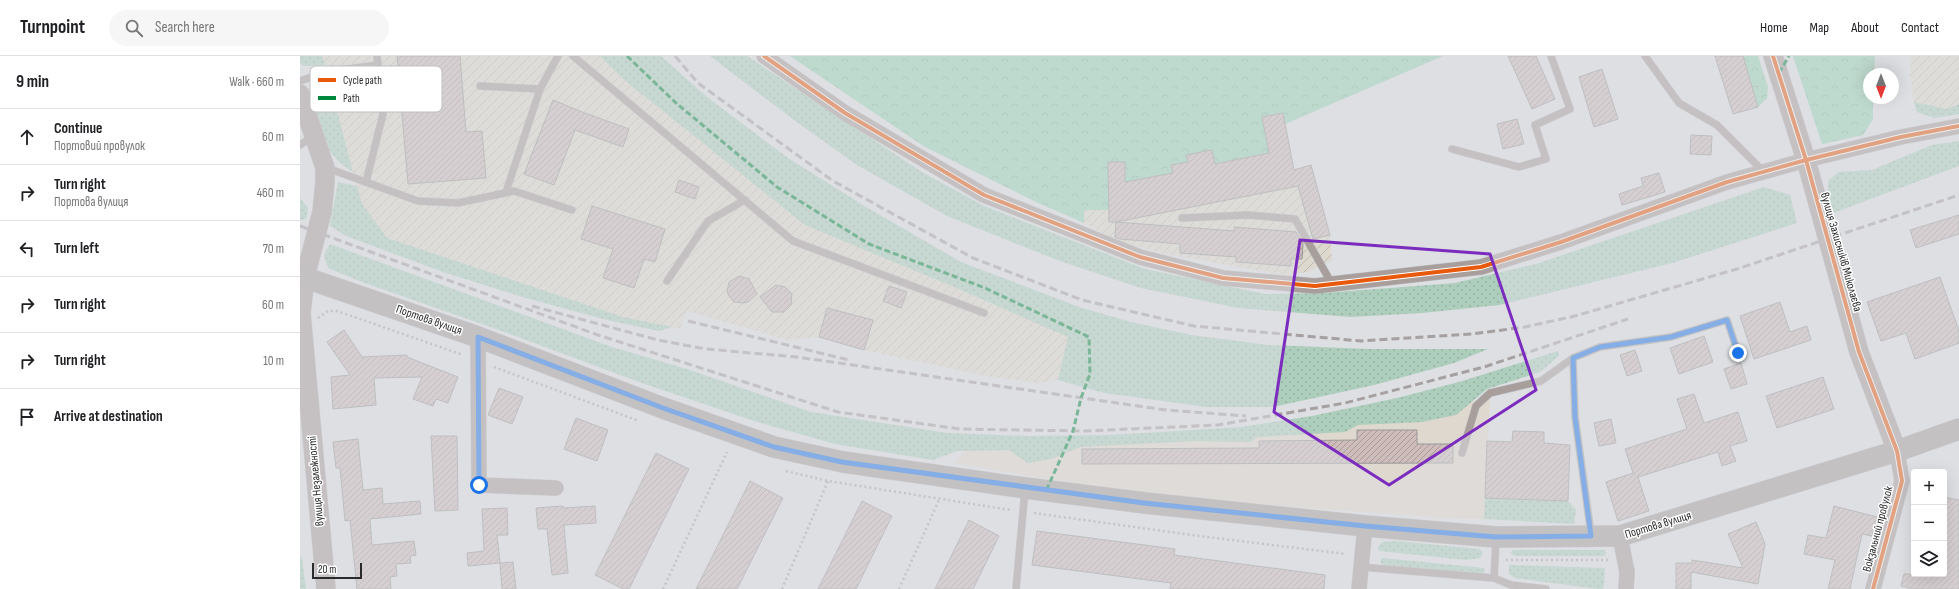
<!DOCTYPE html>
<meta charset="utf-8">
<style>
body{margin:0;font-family:"Sofia Sans Condensed",sans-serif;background:#f6f6f6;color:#202124}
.controls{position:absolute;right:12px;bottom:12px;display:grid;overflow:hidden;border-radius:4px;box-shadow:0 4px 16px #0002}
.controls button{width:36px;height:36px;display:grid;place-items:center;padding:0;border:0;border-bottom:1px solid #e0e0e0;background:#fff;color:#202124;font:20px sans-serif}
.compass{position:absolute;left:1563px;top:12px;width:36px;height:36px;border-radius:50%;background:#fff;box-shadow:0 4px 16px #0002;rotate:180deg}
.scale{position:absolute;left:12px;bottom:10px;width:50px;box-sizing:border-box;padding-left:4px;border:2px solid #292a2c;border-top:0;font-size:11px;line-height:14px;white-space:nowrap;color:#292a2c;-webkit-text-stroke:3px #fff;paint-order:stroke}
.stop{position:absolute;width:12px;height:12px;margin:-9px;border:3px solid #1a73e8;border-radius:50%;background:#fff}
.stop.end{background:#1a73e8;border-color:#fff;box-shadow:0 1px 4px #0008}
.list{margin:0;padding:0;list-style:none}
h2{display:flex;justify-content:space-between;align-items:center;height:52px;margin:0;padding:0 16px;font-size:17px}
h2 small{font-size:13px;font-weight:400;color:#757577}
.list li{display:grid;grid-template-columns:26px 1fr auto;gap:12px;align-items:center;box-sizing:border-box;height:56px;padding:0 16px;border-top:1px solid #e0e0e0}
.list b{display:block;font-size:15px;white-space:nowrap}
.list p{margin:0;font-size:13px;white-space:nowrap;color:#757577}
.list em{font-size:13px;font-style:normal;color:#757577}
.icon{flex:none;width:22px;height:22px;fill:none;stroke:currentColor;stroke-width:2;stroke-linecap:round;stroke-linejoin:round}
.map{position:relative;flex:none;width:1659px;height:533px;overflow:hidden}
header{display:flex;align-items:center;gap:24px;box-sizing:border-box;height:56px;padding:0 20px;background:#fff;border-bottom:1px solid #e0e0e0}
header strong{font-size:19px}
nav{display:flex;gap:22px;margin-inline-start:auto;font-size:14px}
.search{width:280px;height:36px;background:#f6f6f6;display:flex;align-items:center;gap:10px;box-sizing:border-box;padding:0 14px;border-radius:22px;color:#757577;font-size:15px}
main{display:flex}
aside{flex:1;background:#fff}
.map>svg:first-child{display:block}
</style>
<header>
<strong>Turnpoint</strong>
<div class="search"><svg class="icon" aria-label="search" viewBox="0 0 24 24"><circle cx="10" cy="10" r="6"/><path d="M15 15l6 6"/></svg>Search here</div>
<nav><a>Home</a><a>Map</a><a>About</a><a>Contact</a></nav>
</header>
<main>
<aside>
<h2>9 min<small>Walk · 660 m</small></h2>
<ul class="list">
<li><svg class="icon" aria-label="ahead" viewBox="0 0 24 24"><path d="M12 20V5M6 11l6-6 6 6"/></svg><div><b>Continue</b><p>Портовий провулок</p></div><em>60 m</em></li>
<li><svg class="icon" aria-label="right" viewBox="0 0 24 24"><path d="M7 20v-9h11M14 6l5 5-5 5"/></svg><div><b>Turn right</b><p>Портова вулиця</p></div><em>460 m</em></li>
<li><svg class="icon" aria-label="left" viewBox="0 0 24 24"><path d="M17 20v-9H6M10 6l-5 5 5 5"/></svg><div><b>Turn left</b></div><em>70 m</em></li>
<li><svg class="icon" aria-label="right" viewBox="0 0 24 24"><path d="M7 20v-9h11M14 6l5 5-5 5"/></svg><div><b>Turn right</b></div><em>60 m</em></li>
<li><svg class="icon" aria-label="right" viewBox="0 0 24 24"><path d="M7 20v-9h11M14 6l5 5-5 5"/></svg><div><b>Turn right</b></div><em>10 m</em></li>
<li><svg class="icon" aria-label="arrive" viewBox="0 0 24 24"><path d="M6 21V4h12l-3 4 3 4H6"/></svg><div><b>Arrive at destination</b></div></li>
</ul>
</aside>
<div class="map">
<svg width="1659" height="533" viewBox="0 0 1659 533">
<defs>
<pattern id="industrial-furrows" width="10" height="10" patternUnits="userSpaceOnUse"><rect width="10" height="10" fill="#ddd9cf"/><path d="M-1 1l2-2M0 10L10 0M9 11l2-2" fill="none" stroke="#bebab2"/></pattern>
<pattern id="grass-dots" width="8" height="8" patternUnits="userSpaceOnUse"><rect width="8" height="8" fill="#adcebc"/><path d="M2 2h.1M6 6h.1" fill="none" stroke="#95b1a2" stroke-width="1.8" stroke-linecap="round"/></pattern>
<pattern id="forest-crowns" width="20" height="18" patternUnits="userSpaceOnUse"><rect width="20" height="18" fill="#9ad2b4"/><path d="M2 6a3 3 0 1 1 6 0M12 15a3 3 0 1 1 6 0" fill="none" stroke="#85b49b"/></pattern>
<pattern id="building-hatch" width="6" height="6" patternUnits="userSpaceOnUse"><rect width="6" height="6" fill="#cfbdbc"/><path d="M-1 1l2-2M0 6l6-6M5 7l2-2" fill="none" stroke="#a89a99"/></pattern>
</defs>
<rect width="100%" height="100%" fill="#dddfe2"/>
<path fill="#dfd8cf" d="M1190,343L1184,463H1159L849,440L654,407L667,393L939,375Z"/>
<g fill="url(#industrial-furrows)">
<path d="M22,0H300L323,23L505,169L661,234L769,281L758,324L738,327L691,321L564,294L519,281L488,284L387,255L380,273L323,261L87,182L61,148Z"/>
<path d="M1611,0H1659V48L1647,53L1614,46L1610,19Z"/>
<path d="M983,57L994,113L1011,109L1030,179L1032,204L1008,216L986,219L921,208L857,196L814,183L784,167V154H809L808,106H825V126L873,117L871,109L886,99L912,94L915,107L962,61Z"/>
</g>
<g fill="url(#grass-dots)">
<path d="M0,0H22L25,9L4,10L0,7Z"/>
<path d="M300,0H361L407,41L488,102L566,151L661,206L779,251L831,266L891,279L968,289L1069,293H1188L1154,307L1074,329L973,351H907L804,337L758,324L768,281L661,234L505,169L323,23Z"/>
<path d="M410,0H447L622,116L684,150L845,213L965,238L1024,237L1155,227L1236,208L1464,131L1490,139L1497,167L1372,207L1199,249L1122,257L1051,261L939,252L841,232L760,205L647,160L557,109L494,64Z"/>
<path d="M28,21L53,116C46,112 35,103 30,95C24,87 13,40 10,29L13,25Z"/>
<path d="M1614,46L1647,53L1659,48V58L1634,62L1617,56Z"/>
<path d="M1659,85V110L1533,157L1528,147V125L1539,116L1572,114L1632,89Z"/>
<path d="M38,126L57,130L62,148L87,182L323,261L372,271L359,275L307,264L226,242L146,217L46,180L30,170Z"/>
<path d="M0,142L8,152L6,163L0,164Z"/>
<path d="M30,188L312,291L387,313L511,356L647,377L727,380L811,379L942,371L1012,360L1097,342L1159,326L1258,295L1259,300L1240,316L1187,333L1156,359L1122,366L1058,369L1045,376L957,381L951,386L896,385L780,391L751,403L728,407L709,394L657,395L633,404L535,388L451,364L339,326L199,274L62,226L28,212L24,199Z"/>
<path d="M1185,442L1268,445L1276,454L1274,468L1184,463Z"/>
<path d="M1095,485L1180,493L1183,497L1180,502L1166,504L1079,495L1078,491L1082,486Z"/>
<path d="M1213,494H1305L1306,498L1303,500H1215L1210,497Z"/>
<path d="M0,500L2,502L6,533H0Z"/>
<path d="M1082,502L1184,512L1185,515L1182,518L1083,509L1080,506Z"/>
<path d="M1209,509L1305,512L1304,530L1302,533H1298L1215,522L1209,518Z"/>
</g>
<g fill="url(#forest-crowns)">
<path d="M490,0H1143L985,68L983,57L963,61L969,97L915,108L912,94L887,99L888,106L871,109L873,117L825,126V106H809V154H784V167L736,146L625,91Z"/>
<path d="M1443,0H1458L1468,31L1467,42L1458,51Z"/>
<path d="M1493,0H1575L1574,18H1569V42H1573V63L1563,79L1522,88Z"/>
</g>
<g fill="url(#building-hatch)" stroke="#989898">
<path d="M97,0H160L166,76L182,75L186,122L108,128Z"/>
<path d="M1208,0H1236L1255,43L1232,53Z"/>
<path d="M1415,0H1443L1458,51L1433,58Z"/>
<path d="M1302,13L1318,63L1294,71L1279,21Z"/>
<path d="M253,44L282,56L329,73L323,91L275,74L254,129L224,118Z"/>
<path d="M983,57L994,114L1011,109L1030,179L1013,183L998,130L816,166L934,175V171L996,176L1003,188L1002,203H991V210L936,206V201L880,197V188L820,183L815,181L816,166H809L808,106H825V126L873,117L871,109L888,106L886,99L912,94L915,108L969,97L962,61Z"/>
<path d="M1217,63L1224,88L1203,93L1197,68Z"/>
<path d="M1391,79L1412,80L1411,99L1390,98Z"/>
<path d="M1359,117L1365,136L1322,149L1319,138L1343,130L1341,122Z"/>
<path d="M379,124L399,131L395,143L375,136Z"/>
<path d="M292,150L365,173L355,206L344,203L334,232L303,222L313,193L281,183Z"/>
<path d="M1659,159V178L1616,192L1610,174Z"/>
<path d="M439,220L449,223L457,238L448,246L443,247L434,246L429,240L427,236L429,226Z"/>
<path d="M1640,221L1659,275V287L1615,303L1606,277L1581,285L1567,246Z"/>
<path d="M476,229L485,231L492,238L491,249L484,256H472L460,241Z"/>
<path d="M589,230L607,236L601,252L583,245Z"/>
<path d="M1480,246L1490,276L1507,270L1511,284L1454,303L1440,260Z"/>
<path d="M527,252L573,264L564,294L519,281Z"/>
<path d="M44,274L62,301L107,299V301L158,321L148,347L136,343L133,350L113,343L122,321L74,322L76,349L33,353L31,321L50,319L27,286Z"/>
<path d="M1404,280L1413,306L1379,318L1370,292Z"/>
<path d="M1335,294L1342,315L1327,320L1320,299Z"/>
<path d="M1441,307L1447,328L1431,333L1424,313Z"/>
<path d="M1523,321L1534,353L1477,372L1466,340Z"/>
<path d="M199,332L223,341L212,368L188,359Z"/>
<path d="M1394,338L1404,367L1438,356L1447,385L1430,390L1436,405L1422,410L1418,396L1338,421L1349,455L1318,465L1306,426L1333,417L1325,393L1387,373L1377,343Z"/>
<path d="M276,362L308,374L297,405L264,393Z"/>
<path d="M1311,363L1316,387L1299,390L1294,367Z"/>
<path d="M1057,374H1117V388H1153V407L782,408V393L959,392V385L1057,384Z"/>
<path d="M1213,375L1244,376V387L1270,389L1268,445L1185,442L1187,385L1212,386Z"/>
<path d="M131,380H157L158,454L135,455Z"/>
<path d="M58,383L63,434L82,432L83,448L120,445L121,458L70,463L72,489L114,485L116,499L110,500L111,507L96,508L97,520L90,521L91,533H57L50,464L45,465L40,412H36L33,386Z"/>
<path d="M356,397L389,413L329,533H323L295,519Z"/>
<path d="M450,425L483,442L437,533H396Z"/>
<path d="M1644,441L1659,444V533H1613L1601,530L1604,518H1644Z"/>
<path d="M562,445L592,460L556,533H518Z"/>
<path d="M263,450V452L295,450L296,467L264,469L268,517L252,519L247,473H238L236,452Z"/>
<path d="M1534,450L1577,461L1572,480L1562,478L1550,533H1528L1535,504L1504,498L1508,479L1526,482Z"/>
<path d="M207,452L208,479H197L200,507L168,510L167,497L184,495L182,453Z"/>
<path d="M669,464L699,480L673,533H635Z"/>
<path d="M1456,466L1465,488L1458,528L1391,516V533H1376V507H1392V504L1443,512L1428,478Z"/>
<path d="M737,475L875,493L874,499L1025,519L1024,533H870L871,527L732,509Z"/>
<path d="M213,506L216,533H202L200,507Z"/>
</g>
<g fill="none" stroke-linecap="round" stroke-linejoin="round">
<g stroke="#babbbd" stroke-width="8">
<g id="service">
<path d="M273,0L493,185L684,257"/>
<path d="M1345,0L1379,47L1417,69L1464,116"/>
<path d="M0,25L27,16L77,9"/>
<path d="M180,30L240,33"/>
<path d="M0,89L13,80"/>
<path d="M1152,93L1219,111L1246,103L1235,69L1270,53L1251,0"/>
<path d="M27,112L118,145L158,147L214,135L272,154"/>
<path d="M66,126L83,58L77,0"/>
<path d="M206,136L240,33L258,0"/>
<path d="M882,162L948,159L995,163L1032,228"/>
<path d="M367,225L408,165L445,144"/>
<path d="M1162,397L1176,350L1190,337L1241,325L1273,302"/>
<path d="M1291,478L1275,361L1273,302L1300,291L1371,281L1427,264L1438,297"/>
<path d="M1061,511L1194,522L1211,529L1246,533"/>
<path d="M1194,522L1196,483"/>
<path d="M716,533L725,434"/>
</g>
</g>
<g stroke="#babbbd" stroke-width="16">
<g id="minor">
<path d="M464,0L545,57L684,139L840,201L923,222L1015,230L1181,211L1261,186L1427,126L1506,104L1601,81L1659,70"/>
<path d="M178,281L179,429L256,432"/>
<path d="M1320,480L1327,516L1326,533"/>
<path d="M1059,533L1065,470"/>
<path d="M1573,533L1602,425L1597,395"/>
</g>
</g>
<g stroke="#babbbd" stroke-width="20">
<g id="tertiary">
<path d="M1473,0L1506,104L1559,296L1597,395"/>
<path d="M0,38L25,112V126L22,156L5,221L1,257L26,533"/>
</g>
</g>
<g stroke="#babbbd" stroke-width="22">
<path id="secondary" d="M0,220L178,281L363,352L474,391L543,406L725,432L845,447L1065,470L1196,481L1320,480L1597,395L1659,373"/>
</g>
<g stroke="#aba5a6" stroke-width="2.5" stroke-dasharray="2 3" stroke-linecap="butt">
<path d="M18,262L28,255H37L163,299"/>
<path d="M194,311L339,365"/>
<path d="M486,415L528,425L711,454"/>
<path d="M734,457L899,480L1046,498"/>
<path d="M1206,504H1309"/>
<path d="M363,533L427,396"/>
<path d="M482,533L528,425"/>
<path d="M599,533L639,444"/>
</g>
<use href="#service" stroke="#a89e9c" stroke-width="7"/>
<use href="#minor" stroke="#a89e9c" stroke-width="15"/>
<use href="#tertiary" stroke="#a89e9c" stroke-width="19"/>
<use href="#secondary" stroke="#a79d9c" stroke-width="21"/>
<g stroke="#a6a0a0" stroke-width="3" stroke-dasharray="8 4" stroke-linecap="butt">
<path d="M375,0L398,27L533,125L673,202L782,244L894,270L1061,285L1172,278L1225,271L1275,260L1437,213L1659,139"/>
<path d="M0,170L298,279L538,356L660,373L785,375L918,369L1045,347L1184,311L1328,263"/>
<path d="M232,250L358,284L406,293L497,301L866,354L946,360"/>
<path d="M388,265L549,304"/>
</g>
<g stroke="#00873e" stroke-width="3" stroke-dasharray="6 3" stroke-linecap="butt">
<path d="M327,0L376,47L477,131L569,188L685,232L789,281L790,318L781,342L773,375L746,435"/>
<path d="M1479,17L1489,0"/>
</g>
<g stroke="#fff" stroke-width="6">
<g id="cycleway">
<path d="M464,0L545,57L684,139L840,201L923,222L1015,230L1181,211L1261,186L1427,126L1506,104L1601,81L1659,70"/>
<path d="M1473,0L1506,104L1559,296L1597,395L1602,425L1573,533"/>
</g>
</g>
<use href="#cycleway" stroke="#e8590c" stroke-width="4"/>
</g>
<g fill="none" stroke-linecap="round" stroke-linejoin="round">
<path stroke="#1a73e8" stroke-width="5" d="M179,429L178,281L363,352L474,391L542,406L844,447L1065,470L1196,481L1291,480L1275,361L1273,302L1300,291L1371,281L1427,264L1438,297"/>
</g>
<path d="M0 0H1659V533H0ZM1000,184L1190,198L1236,334L1089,429L974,356Z" fill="#dddfe2" fill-opacity=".55" fill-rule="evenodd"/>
<path fill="none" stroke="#7b2cbf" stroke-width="3" stroke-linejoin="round" d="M1000,184L1190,198L1236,334L1089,429L974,356Z"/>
<g text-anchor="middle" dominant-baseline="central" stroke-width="3" stroke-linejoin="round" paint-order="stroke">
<g font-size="12" fill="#292a2c" stroke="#fff">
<text transform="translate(1541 196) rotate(74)">вулиця Захисників Миколаєва</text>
<text transform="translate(129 264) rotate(19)">Портова вулиця</text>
<text transform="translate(16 425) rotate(-95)">вулиця Незалежності</text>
<text transform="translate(1358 469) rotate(-17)">Портова вулиця</text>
<text transform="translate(1578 473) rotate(-75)">Вокзальний провулок</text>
</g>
</g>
<rect x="10" y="10" width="132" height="46" rx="6" fill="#fff" stroke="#bfbfc0" stroke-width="1"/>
<rect x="18" y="22" width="18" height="4" fill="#e8590c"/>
<rect x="18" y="40" width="18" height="4" fill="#00873e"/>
<g font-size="11" fill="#292a2c">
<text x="43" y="28">Cycle path</text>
<text x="43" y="46">Path</text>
</g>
</svg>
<div class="controls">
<button>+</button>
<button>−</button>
<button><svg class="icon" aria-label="layers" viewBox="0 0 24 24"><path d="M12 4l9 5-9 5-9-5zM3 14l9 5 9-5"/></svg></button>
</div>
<svg class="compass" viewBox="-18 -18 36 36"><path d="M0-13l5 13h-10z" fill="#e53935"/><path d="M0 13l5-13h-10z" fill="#757577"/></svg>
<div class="scale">20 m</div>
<div class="stop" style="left:179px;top:429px"></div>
<div class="stop end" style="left:1438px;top:297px"></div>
</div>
</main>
